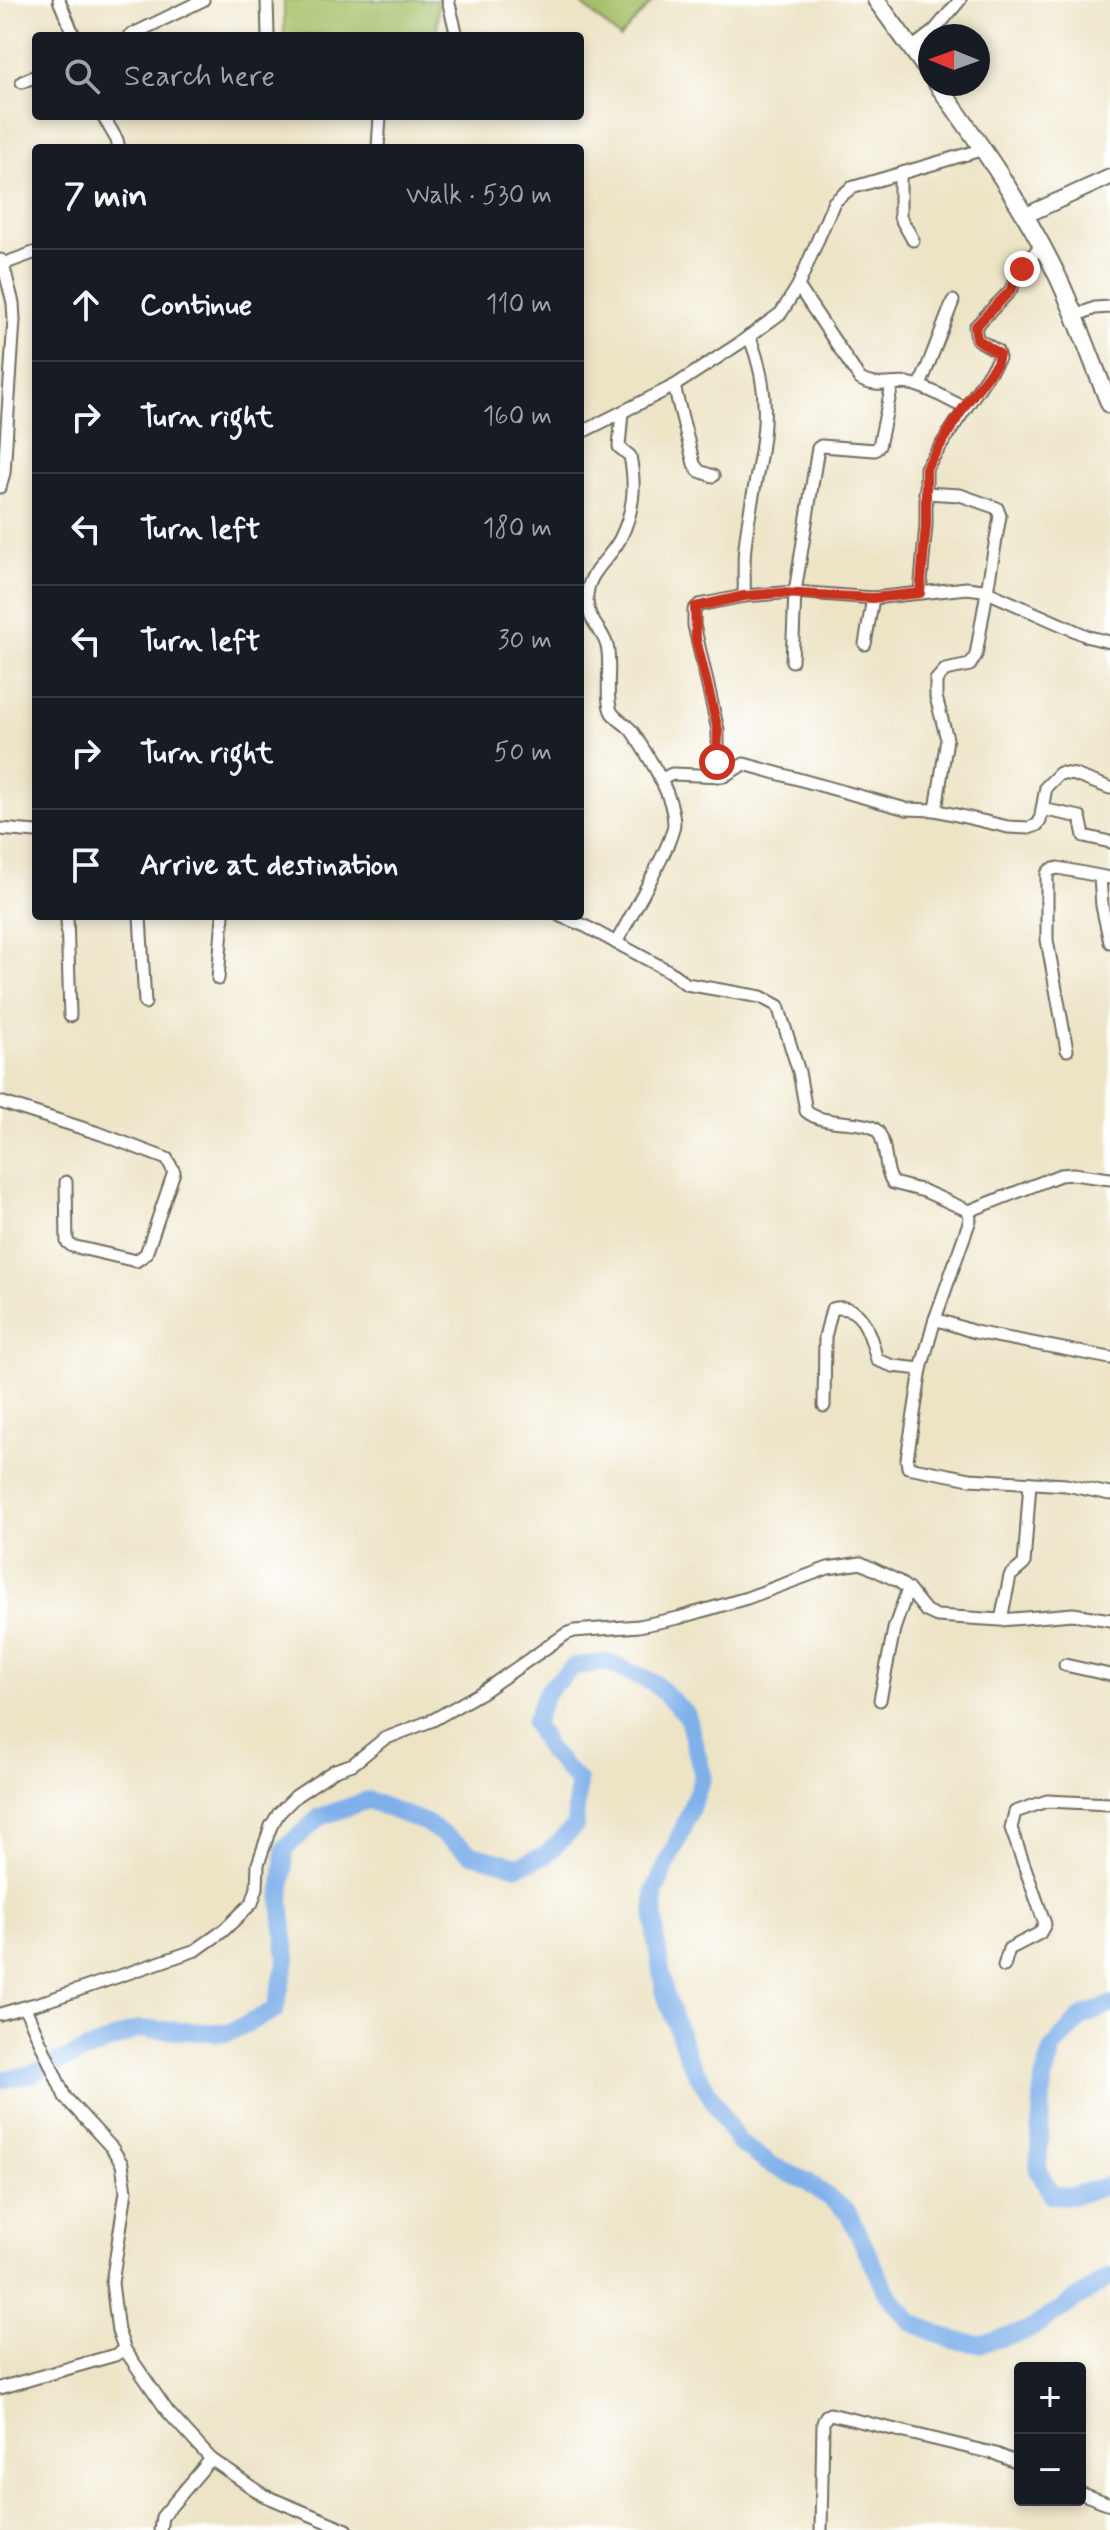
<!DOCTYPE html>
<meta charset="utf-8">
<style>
body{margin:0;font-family:Mynerve,sans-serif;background:#242831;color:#f1f3f6}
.controls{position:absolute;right:24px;bottom:24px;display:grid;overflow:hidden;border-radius:8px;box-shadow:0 4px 12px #0003}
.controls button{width:72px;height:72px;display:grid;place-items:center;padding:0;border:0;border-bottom:2px solid #363941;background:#171b24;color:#f1f3f6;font:40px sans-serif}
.compass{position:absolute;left:918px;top:24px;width:72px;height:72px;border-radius:50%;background:#171b24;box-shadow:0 4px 12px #0003;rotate:271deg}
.stop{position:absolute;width:24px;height:24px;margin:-18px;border:6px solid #c8321e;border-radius:50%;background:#fff}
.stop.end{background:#c8321e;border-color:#fff;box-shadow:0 2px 8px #0008}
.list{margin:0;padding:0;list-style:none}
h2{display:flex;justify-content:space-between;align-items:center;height:104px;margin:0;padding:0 32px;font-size:34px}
h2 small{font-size:26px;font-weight:400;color:#9ea1a6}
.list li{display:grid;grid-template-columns:52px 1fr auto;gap:24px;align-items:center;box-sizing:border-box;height:112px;padding:0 32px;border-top:2px solid #363941}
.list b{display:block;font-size:30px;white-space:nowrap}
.list em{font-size:26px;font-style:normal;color:#9ea1a6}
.icon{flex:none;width:44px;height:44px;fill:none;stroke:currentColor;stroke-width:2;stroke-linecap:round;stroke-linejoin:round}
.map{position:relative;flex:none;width:1110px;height:2530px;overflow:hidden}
.search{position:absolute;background:#171b24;box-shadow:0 4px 12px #0003;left:32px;top:32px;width:552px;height:88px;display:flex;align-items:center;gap:20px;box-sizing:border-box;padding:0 28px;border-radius:8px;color:#9ea1a6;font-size:30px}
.panel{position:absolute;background:#171b24;box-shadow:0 4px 12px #0003;left:32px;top:144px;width:552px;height:776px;border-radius:8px}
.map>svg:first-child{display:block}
</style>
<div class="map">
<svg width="1110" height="2530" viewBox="0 0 1110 2530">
<rect width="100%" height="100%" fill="#fff"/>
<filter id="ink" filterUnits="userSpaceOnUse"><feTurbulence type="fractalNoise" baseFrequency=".0125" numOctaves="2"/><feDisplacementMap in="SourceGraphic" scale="16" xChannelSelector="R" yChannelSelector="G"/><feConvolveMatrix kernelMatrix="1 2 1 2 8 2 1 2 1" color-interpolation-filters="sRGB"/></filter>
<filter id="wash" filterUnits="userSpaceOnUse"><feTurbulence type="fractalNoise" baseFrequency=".006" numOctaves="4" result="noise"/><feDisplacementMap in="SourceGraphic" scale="32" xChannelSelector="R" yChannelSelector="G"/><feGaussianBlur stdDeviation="1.8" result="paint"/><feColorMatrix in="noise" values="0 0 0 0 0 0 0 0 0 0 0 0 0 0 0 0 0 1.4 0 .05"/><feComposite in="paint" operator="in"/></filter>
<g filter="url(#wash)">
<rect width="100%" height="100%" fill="#ede4c6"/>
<g fill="#a5c067" stroke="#687649" stroke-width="2">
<path d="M284,0H438L437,36H284Z"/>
<path d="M577,0H654L620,38Z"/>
</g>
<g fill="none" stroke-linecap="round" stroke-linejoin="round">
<g stroke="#7fb0ea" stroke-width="18">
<path d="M1110,2005L1081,2017L1053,2048L1043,2080L1038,2171L1052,2195L1071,2196L1110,2185"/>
<path d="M0,2080L28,2075L138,2029L228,2033L275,2010L287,1959L281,1902L285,1848L320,1817L368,1800L426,1823L472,1854L518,1866L546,1855L575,1826L578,1781L549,1751L534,1723L547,1691L573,1667L607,1662L654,1683L687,1715L703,1776L683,1829L654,1892L655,1935L665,1994L688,2058L738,2142L771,2165L808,2182L847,2211L888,2294L911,2322L952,2340L979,2344L1029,2330L1110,2277"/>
</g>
</g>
</g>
<g filter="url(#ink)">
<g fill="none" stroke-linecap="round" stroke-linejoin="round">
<g stroke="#6f6c61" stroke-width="15">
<g id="minor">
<path d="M59,0L74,36"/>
<path d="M267,0L268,36"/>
<path d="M448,0L457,36"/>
<path d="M129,36L203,0"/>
<path d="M912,48L934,31L960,0"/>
<path d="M22,82L36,76"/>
<path d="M103,116L117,140L119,148"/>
<path d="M378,148L380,116"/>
<path d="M900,174V217L913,240"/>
<path d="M1,260L3,264L36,252"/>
<path d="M798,286L860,379C876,389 894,381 911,384C929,387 947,400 964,407"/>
<path d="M1075,316L1095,308L1110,307"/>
<path d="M674,386L694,464L699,471L713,476"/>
<path d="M920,386L953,301"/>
<path d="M580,433L674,386L740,343L781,313L798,286L834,202L851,188L984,149"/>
<path d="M0,487L4,473L14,320L13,303L3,264"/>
<path d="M925,493L960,495L997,508L1000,516L976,655L970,665L945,670L936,680V697L947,739L936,810"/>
<path d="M920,593L926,525V468L999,358L997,351L977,339L975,327L1010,291L1022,269L1041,245"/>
<path d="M744,596C745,580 743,563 745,547C753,467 782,416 749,336"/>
<path d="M865,644L873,598"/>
<path d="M792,661L795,592L818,448L821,446L875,450L879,446L892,385"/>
<path d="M718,776V730L694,625V610L699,605L744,596L795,592L873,598L967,588L983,590L1089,637L1110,642"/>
<path d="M660,780L672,774L724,776L744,764L906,809L935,810L1008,827L1029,828L1037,825L1040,821L1046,787L1060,773L1075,775L1110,788"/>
<path d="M1042,809L1080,817L1084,836L1110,842"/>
<path d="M0,829L36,832"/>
<path d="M1100,877L1102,906L1110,942"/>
<path d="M67,916L70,1016"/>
<path d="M140,916L145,1003"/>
<path d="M560,916L585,926L669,971L686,984L761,997L778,1006L799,1072L806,1111C824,1128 870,1117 879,1133C888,1148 883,1168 893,1183L924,1191L969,1211L970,1220L935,1319L921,1369L907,1459L908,1467L970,1479L1066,1485L1110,1494"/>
<path d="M616,943C628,920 674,843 674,823C673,793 649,758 634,734C629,725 618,721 612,713C604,699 612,664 607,646C603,630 589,623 587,602C585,573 608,562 620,539C634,511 636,486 630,456L619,447L622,412"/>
<path d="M218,979L223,916"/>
<path d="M1067,1050L1047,940V874L1050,870L1058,868L1110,878"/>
<path d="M0,1102L101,1134L167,1159L174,1172L146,1254L136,1261L72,1246L67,1242L66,1182"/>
<path d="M969,1211L1060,1175L1073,1174L1110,1179"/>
<path d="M935,1319L975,1332L1110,1358"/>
<path d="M824,1406L825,1337L832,1309C863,1301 871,1337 877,1360L893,1366L921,1369"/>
<path d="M1001,1620L1010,1576L1024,1564L1030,1483"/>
<path d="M1065,1665L1110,1675"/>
<path d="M880,1700L894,1629L908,1589"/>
<path d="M1004,1966L1009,1949L1040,1933L1045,1924L1011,1828L1015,1812L1047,1801L1110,1804"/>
<path d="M25,2008L65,2097L112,2148L122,2164L126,2191L112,2283L118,2331L125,2350L168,2412L211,2459L263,2495L347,2530"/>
<path d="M0,2014L49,2000L196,1950L223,1931L252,1903L257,1888L258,1864L271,1826L279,1813L296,1796L335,1770L353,1764L384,1739L433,1720L482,1692L566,1634L574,1631L639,1626L678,1618L747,1598L828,1568L861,1563L898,1581L908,1589L926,1611L937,1616L1001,1620L1073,1614L1110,1620"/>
<path d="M0,2388L115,2355L125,2350"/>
<path d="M1080,2493L1110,2504"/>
<path d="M160,2530L162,2517L211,2459"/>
<path d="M821,2530L823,2423L826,2416L830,2414L996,2454L1020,2464"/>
</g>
</g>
<g stroke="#6f6c61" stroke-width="18">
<path id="tertiary" d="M1024,216L1110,177"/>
</g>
<g stroke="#6f6c61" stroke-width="20">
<g id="secondary">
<path d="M876,0L930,74"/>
<path d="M937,84C981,145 1024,207 1057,275C1077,317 1092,362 1110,405"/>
</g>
</g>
<use href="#minor" stroke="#fff" stroke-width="11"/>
<use href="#tertiary" stroke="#fff" stroke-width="14"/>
<use href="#secondary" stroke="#fff" stroke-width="16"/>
</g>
</g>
<g fill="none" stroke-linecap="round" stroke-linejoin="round" filter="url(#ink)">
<path stroke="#c8321e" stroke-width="10" d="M717,762L718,730L696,639L695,607L744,596L782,593L873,598L920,593L926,525V468L964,407L997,363L999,354L977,339L975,327L1010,291L1022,269"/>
</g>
</svg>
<div class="controls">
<button>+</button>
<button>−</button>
</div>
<svg class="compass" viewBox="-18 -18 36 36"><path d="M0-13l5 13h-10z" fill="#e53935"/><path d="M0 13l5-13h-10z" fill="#9ea1a6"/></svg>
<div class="stop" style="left:717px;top:762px"></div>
<div class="stop end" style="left:1022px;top:269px"></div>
<div class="search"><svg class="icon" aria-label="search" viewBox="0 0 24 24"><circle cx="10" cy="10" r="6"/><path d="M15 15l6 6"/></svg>Search here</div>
<section class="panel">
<h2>7 min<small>Walk · 530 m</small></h2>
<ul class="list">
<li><svg class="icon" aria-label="ahead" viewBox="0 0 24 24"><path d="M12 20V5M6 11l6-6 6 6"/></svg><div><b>Continue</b></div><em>110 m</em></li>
<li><svg class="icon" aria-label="right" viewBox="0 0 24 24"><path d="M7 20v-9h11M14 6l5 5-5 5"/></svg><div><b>Turn right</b></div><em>160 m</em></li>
<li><svg class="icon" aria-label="left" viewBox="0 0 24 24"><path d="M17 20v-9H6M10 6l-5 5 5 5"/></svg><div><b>Turn left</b></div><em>180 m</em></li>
<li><svg class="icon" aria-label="left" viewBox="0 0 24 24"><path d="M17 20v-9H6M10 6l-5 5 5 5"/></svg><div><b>Turn left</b></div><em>30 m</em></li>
<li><svg class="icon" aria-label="right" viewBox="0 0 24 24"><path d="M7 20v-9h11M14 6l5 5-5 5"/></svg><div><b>Turn right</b></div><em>50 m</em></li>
<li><svg class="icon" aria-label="arrive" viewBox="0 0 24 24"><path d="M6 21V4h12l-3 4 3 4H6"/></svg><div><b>Arrive at destination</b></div></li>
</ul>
</section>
</div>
